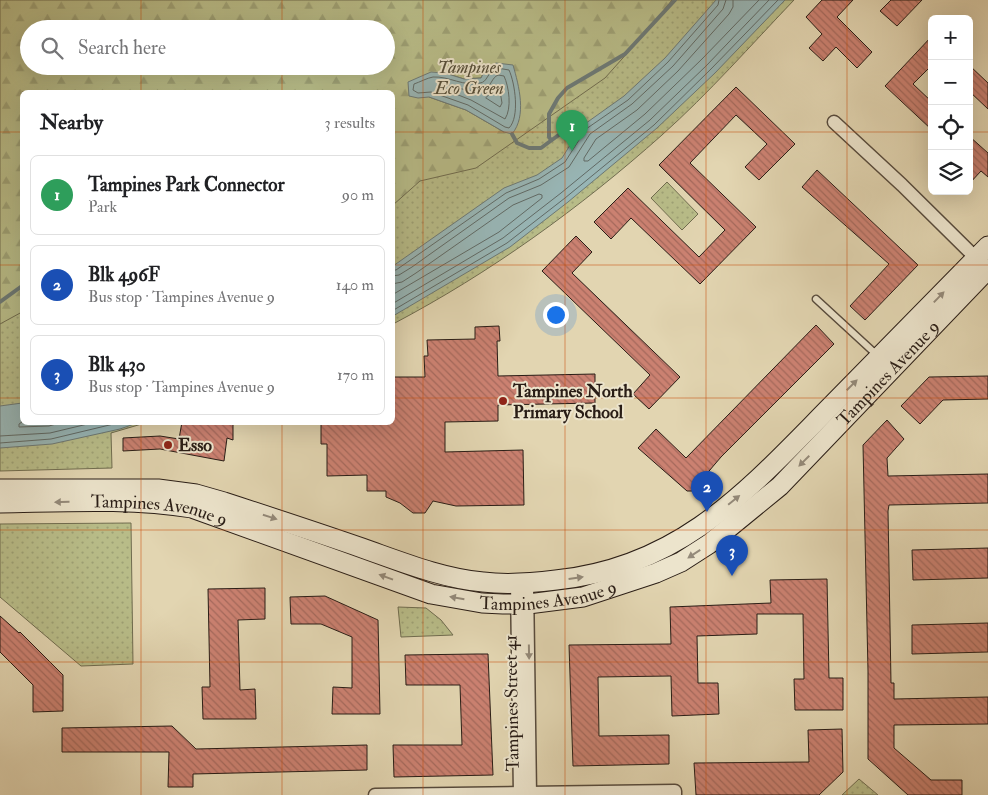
<!DOCTYPE html>
<meta charset="utf-8">
<style>
body{margin:0;font-family:"IM FELL Double Pica",serif;background:#f2f2f2;color:#202124}
.controls{position:absolute;right:15px;top:15px;display:grid;overflow:hidden;border-radius:8px;box-shadow:0 5px 20px #0002}
.controls button{width:45px;height:45px;display:grid;place-items:center;padding:0;border:0;border-bottom:1px solid #e0e0e0;background:#fff;color:#202124;font:25px sans-serif}
.you{position:absolute;left:555px;top:314px;width:18px;height:18px;margin:-12px;border:4px solid #fff;border-radius:50%;background:#1a73e8;box-shadow:0 0 0 8px #1a73e833}
.badge{display:grid;place-items:center;width:32px;height:32px;border-radius:50%;background:#1a73e8;color:#fff;font-size:16px;font-weight:700}
.pin{position:absolute;translate:-50% -41px;filter:drop-shadow(0 1px 2px #0008)}
.pin::after{content:'';position:absolute;top:26px;width:18px;height:15px;background:inherit;clip-path:polygon(0 0,100% 0,50% 100%)}
.list{margin:0;padding:0;list-style:none}
h2{display:flex;justify-content:space-between;align-items:center;height:65px;margin:0;padding:0 20px;font-size:21px}
h2 small{font-size:16px;font-weight:400;color:#757577}
.list li{display:grid;grid-template-columns:32px 1fr auto;gap:15px;align-items:center;box-sizing:border-box;height:80px;margin:0 10px 10px;padding:0 10px;border:1px solid #e0e0e0;border-radius:8px}
.list b{display:block;font-size:19px;white-space:nowrap}
.list p{margin:0;font-size:16px;white-space:nowrap;color:#757577}
.list em{font-size:16px;font-style:normal;color:#757577}
.icon{flex:none;width:28px;height:28px;fill:none;stroke:currentColor;stroke-width:2;stroke-linecap:round;stroke-linejoin:round}
.map{position:relative;flex:none;width:988px;height:795px;overflow:hidden}
.search{position:absolute;background:#fff;box-shadow:0 5px 20px #0002;left:20px;top:20px;width:375px;height:55px;display:flex;align-items:center;gap:12px;box-sizing:border-box;padding:0 18px;border-radius:28px;color:#757577;font-size:19px}
.panel{position:absolute;background:#fff;box-shadow:0 5px 20px #0002;left:20px;top:90px;width:375px;height:335px;border-radius:8px}
.map>svg:first-child{display:block}
</style>
<div class="map">
<svg width="988" height="795" viewBox="0 0 988 795">
<defs>
<pattern id="green-dots" width="8" height="8" patternUnits="userSpaceOnUse" patternTransform="scale(1.25)"><rect width="8" height="8" fill="#b8bc88"/><path d="M2 2h.1M6 6h.1" fill="none" stroke="#9ea175" stroke-width="1.8" stroke-linecap="round"/></pattern>
<pattern id="forest-firs" width="22" height="20" patternUnits="userSpaceOnUse" patternTransform="scale(1.25)"><rect width="22" height="20" fill="#b8bc88"/><path d="M5 1l3.5 6h-7zM16 11l3.5 6h-7z" fill="#9ea175"/></pattern>
<pattern id="building-back-hatch" width="6" height="6" patternUnits="userSpaceOnUse" patternTransform="scale(1.25)"><rect width="6" height="6" fill="#cb8171"/><path d="M-1 5l2 2M0 0l6 6M5-1l2 2" fill="none" stroke="#a5695c"/></pattern>
</defs>
<rect width="100%" height="100%" fill="#e2d5b1"/>
<filter id="stains"><feTurbulence type="fractalNoise" baseFrequency=".004" numOctaves="4"/><feColorMatrix values="0 0 0 0 .2 0 0 0 0 .09 0 0 0 0 .02 0 0 0 .5 -.17"/></filter>
<radialGradient id="worn" r=".72"><stop offset=".6" stop-color="#630" stop-opacity="0"/><stop offset="1" stop-color="#630" stop-opacity=".3"/></radialGradient>
<g fill="url(#green-dots)" stroke="#706c4f" fill-rule="evenodd">
<path d="M0,0H794C751,45 709,93 662,135C580,208 490,273 393,324L392,92H22V422L145,423L111,433L112,468L0,471ZM29,29H386V66H29Z"/>
<path d="M667,182L698,214L682,230L651,198Z"/>
<path d="M131,523L133,664L81,666L0,597V524Z"/>
<path d="M398,607L426,608L441,620L453,635L401,637Z"/>
<path d="M859,779L878,795H842Z"/>
</g>
<path fill="url(#forest-firs)" stroke="#706c4f" fill-rule="evenodd" d="M0,0H672L647,31L605,78L476,168L420,181L393,205L392,92H22V312L0,324ZM29,29H386V66H29ZM486,68L504,132L466,110L429,97L445,73L464,79L481,78Z"/>
<g fill="#98b6b6" stroke="#6c7976">
<path d="M716,0H785L715,73L657,128L568,202L510,247L393,316V266L504,188L537,175L562,158L582,126L624,96L665,58Z"/>
<path d="M496,63L513,65C519,86 527,116 512,134L504,132L466,110L429,97L418,98L409,96L408,82L431,72L445,73L464,79L481,78L486,68Z"/>
<path d="M22,403V422L137,423L120,429L52,444L0,448V406Z"/>
</g>
<g fill="none" stroke-linecap="round" stroke-linejoin="round">
<g stroke="#606a66" stroke-width="1">
<path d="M733,0V7L729,14L678,71L637,110L596,139L584,158V161H588L645,114L702,59L759,0"/>
<path d="M497,68L509,70C515,83 520,117 509,128L505,127L468,105L431,92L418,93L413,90L414,84C420,82 427,78 433,77C449,76 464,87 480,83C488,82 486,73 497,68Z"/>
<path d="M498,75L504,76C509,87 512,108 505,119L471,100L438,87L439,84C454,84 468,95 484,89C492,86 491,78 498,75Z"/>
<path d="M496,89L500,91L502,103L500,107L486,98Z"/>
<path d="M392,270H396L409,261L506,193L539,179L565,162L586,129L628,100L668,62L718,5L719,0"/>
<path d="M392,276L399,275L412,267L509,198L541,185L569,167L590,134L632,104L673,66L723,9L726,0"/>
<path d="M392,284L402,282L416,273L513,205L539,194L542,195V198L499,232L392,295"/>
<path d="M392,304L503,238L561,193L650,120L707,65L769,0"/>
<path d="M392,311L507,243L565,198L654,125L711,69L778,0"/>
<path d="M22,422L19,424V427L49,426L63,422"/>
<path d="M0,436L50,433L96,422"/>
<path d="M0,443L51,439L122,422"/>
</g>
<g stroke="#6c7976" stroke-width="4">
<path d="M512,134L517,143L529,148H541L560,134L583,130"/>
<path d="M551,140L549,137V114L558,98L567,88L625,54L675,0"/>
<path d="M0,302L22,286"/>
</g>
</g>
<g fill="url(#building-back-hatch)" stroke="#291d16">
<path d="M822,0H853L837,17L872,52L857,68L836,47L823,61L809,48L822,34L806,17Z"/>
<path d="M891,0H922L897,26L880,11Z"/>
<path d="M932,36V65L913,84L932,102V130L885,86Z"/>
<path d="M969,65L988,83V109L969,91Z"/>
<path d="M736,87L795,144L759,180L745,167L767,144L736,115L690,163L756,227L700,284L631,218L611,239L594,222L628,188L699,257L725,230L659,165Z"/>
<path d="M969,136L988,153V177L981,171L969,184Z"/>
<path d="M817,170L918,265L865,320L850,306L889,264L802,187Z"/>
<path d="M576,236L592,252L572,273L680,377L649,409L633,394L650,375L542,271Z"/>
<path d="M816,325L834,344L721,457L692,491H687L638,448L656,429L686,458Z"/>
<path d="M499,326L500,341H497L498,376L595,374V403L498,405V421L445,422V452L523,450L524,505L456,506L433,501L425,513H413L400,503L386,497V491H367V475L327,476V444H321V422H392V377H425L424,356H428L427,340L475,339V327Z"/>
<path d="M988,376V399L943,400L920,424L901,406L929,377Z"/>
<path d="M887,420L904,439L887,458L888,476L988,474V503L889,505L888,511L891,683H894V699L988,697V724L894,725V748L931,780H962V795H908L868,759V671L863,445Z"/>
<path d="M182,422H233V440L227,438L224,461L160,449L123,451V438L160,436L179,439Z"/>
<path d="M988,548V578L913,580L912,550Z"/>
<path d="M827,579L829,678H843V710H795L794,679H804L803,614H757V634L697,636L698,683H718L719,714L672,716L671,676L598,677L599,736L669,735V764L573,766L569,645L671,644L670,607L771,603L770,580Z"/>
<path d="M265,588V619L238,620L240,690L255,689L256,719H203L202,687H210L208,589Z"/>
<path d="M325,596L378,620L380,714H332L333,687L352,688V637L321,624H291L290,597Z"/>
<path d="M0,616L19,633L20,632L63,675V711L33,712V685L0,652Z"/>
<path d="M988,623V652L912,654V625Z"/>
<path d="M477,654H488L493,775L394,777L393,745H462L460,685H406L405,655Z"/>
<path d="M172,726L196,749L367,745V770L193,774V787H168L169,752H62V728Z"/>
<path d="M842,729L843,772L819,795H696L694,763L809,762L808,730Z"/>
</g>
<g fill="none" stroke-linecap="round" stroke-linejoin="round">
<g stroke="#574b3d" stroke-width="9">
<path id="service" d="M816,299L878,356"/>
</g>
<g stroke="#574b3d" stroke-width="15">
<g id="minor">
<path d="M834,122L902,185L981,263"/>
<path d="M517,583L520,795"/>
<path d="M527,583L530,795"/>
<path d="M375,795L675,791V795"/>
</g>
</g>
<g stroke="#291d16" stroke-width="21">
<g id="secondary">
<path d="M0,489H158L196,494L224,502C270,517 316,532 362,548C402,562 441,578 483,582C507,585 532,583 556,580C682,567 749,489 832,405C884,352 936,299 988,246"/>
<path id="s1" d="M0,503C64,502 129,498 192,508L431,594L482,603L503,604H528L583,597L656,573L681,562L709,544L780,486L988,269"/>
</g>
</g>
<use href="#service" stroke="#ece4cc" stroke-width="6"/>
<use href="#minor" stroke="#ece4cc" stroke-width="12"/>
<use href="#secondary" stroke="#ece4cc" stroke-width="19"/>
</g>
<defs><path id="oneway-solid" d="M-6-.8H1V-3.2L6.5 0L1 3.2V.8H-6Z" transform="scale(1.25)"/></defs>
<g fill="#948a7a">
<use href="#oneway-solid" transform="translate(939 297) rotate(-46)"/>
<use href="#oneway-solid" transform="translate(852 385) rotate(-45)"/>
<use href="#oneway-solid" transform="translate(804 461) rotate(135)"/>
<use href="#oneway-solid" transform="translate(734 500) rotate(-39)"/>
<use href="#oneway-solid" transform="translate(62 502) rotate(179)"/>
<use href="#oneway-solid" transform="translate(270 517) rotate(18)"/>
<use href="#oneway-solid" transform="translate(694 554) rotate(147)"/>
<use href="#oneway-solid" transform="translate(386 577) rotate(-160)"/>
<use href="#oneway-solid" transform="translate(576 578) rotate(-8)"/>
<use href="#oneway-solid" transform="translate(457 598) rotate(-170)"/>
<use href="#oneway-solid" transform="translate(529 652) rotate(89)"/>
</g>
<path fill="none" stroke="#cb500e" stroke-width="1" stroke-opacity="0.55" d="M141,0V29M282,0V29M423,0V795M565,0V795M706,0V795M847,0V795M141,66V92M282,66V92M0,132H22M392,132H932M969,132H988M0,265H22M392,265H988M0,398H22M392,398H988M141,422V795M282,422V795M0,530H988M0,662H988"/>
<g fill="#8f2418" stroke="#ece4cc" stroke-width="2">
<circle cx="503" cy="401" r="5"/>
<circle cx="168" cy="445" r="5"/>
</g>
<g text-anchor="middle" dominant-baseline="central" stroke-width="4" stroke-linejoin="round" paint-order="stroke">
<g font-size="18" font-style="italic" fill="#544d38" stroke="#ece4cc">
<text x="469" y="67">Tampines<tspan x="469" dy="21">Eco Green</tspan></text>
</g>
<g font-size="18" fill="#291d16" stroke="#ece4cc">
<text stroke="none"><textPath href="#s1" startOffset="985">Tampines Avenue 9</textPath></text>
<text stroke="none"><textPath href="#s1" startOffset="160">Tampines Avenue 9</textPath></text>
<text stroke="none"><textPath href="#s1" startOffset="565">Tampines Avenue 9</textPath></text>
<text transform="translate(512 703) rotate(-91)">Tampines Street 41</text>
</g>
<g font-size="18" font-weight="bold" fill="#291d16" stroke="#ece4cc" text-anchor="start">
<text x="513" y="391">Tampines North<tspan x="513" dy="21">Primary School</tspan></text>
<text x="178" y="445">Esso</text>
</g>
</g>
<rect width="100%" height="100%" filter="url(#stains)"/>
<rect width="100%" height="100%" fill="url(#worn)"/>
</svg>
<div class="controls">
<button>+</button>
<button>−</button>
<button><svg class="icon" aria-label="locate" viewBox="0 0 24 24"><circle cx="12" cy="12" r="6"/><path d="M12 2v4M12 18v4M2 12h4M18 12h4"/></svg></button>
<button><svg class="icon" aria-label="layers" viewBox="0 0 24 24"><path d="M12 4l9 5-9 5-9-5zM3 14l9 5 9-5"/></svg></button>
</div>
<div class="you"></div>
<div class="pin badge" style="left:572px;top:151px;background:#2e9e5b">1</div>
<div class="pin badge" style="left:707px;top:512px;background:#1a4fb4">2</div>
<div class="pin badge" style="left:732px;top:576px;background:#1a4fb4">3</div>
<div class="search"><svg class="icon" aria-label="search" viewBox="0 0 24 24"><circle cx="10" cy="10" r="6"/><path d="M15 15l6 6"/></svg>Search here</div>
<section class="panel">
<h2>Nearby<small>3 results</small></h2>
<ul class="list">
<li><span class="badge" style="background:#2e9e5b">1</span><div><b>Tampines Park Connector</b><p>Park</p></div><em>90 m</em></li>
<li><span class="badge" style="background:#1a4fb4">2</span><div><b>Blk 496F</b><p>Bus stop · Tampines Avenue 9</p></div><em>140 m</em></li>
<li><span class="badge" style="background:#1a4fb4">3</span><div><b>Blk 430</b><p>Bus stop · Tampines Avenue 9</p></div><em>170 m</em></li>
</ul>
</section>
</div>
